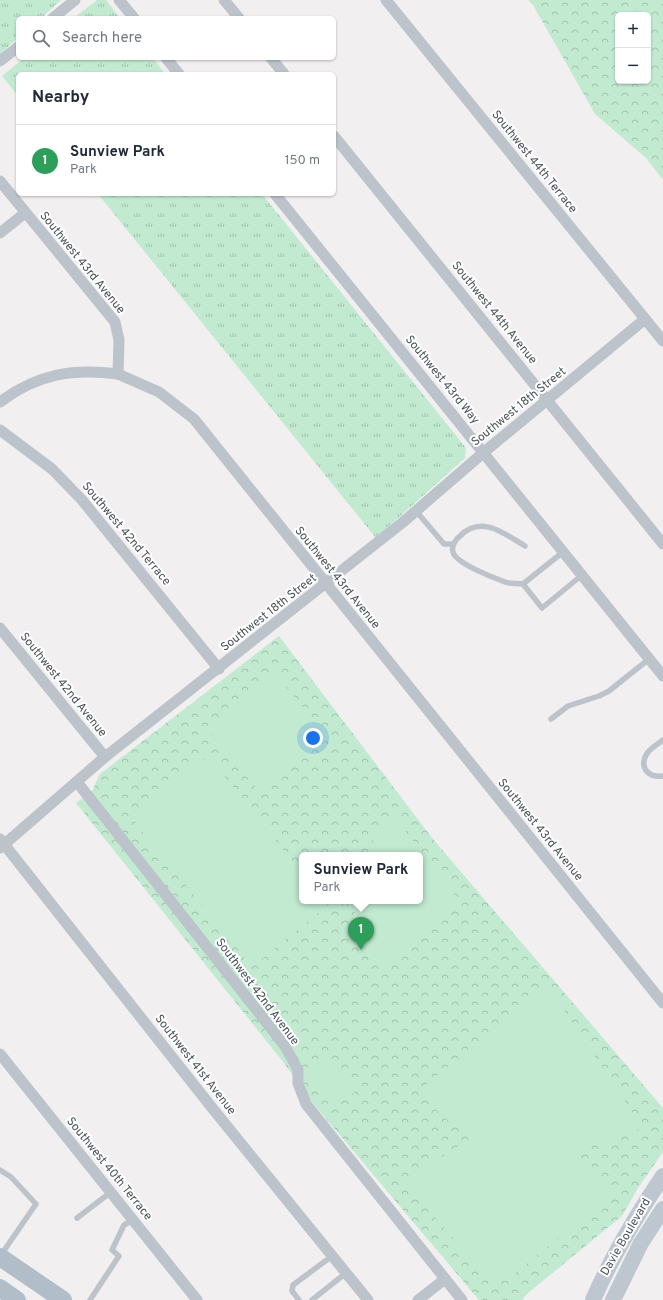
<!DOCTYPE html>
<meta charset="utf-8">
<style>
body{margin:0;font-family:Overpass,sans-serif;background:#f6f6f7;color:#1f2937}
.controls{position:absolute;right:12px;top:12px;display:grid;overflow:hidden;border-radius:6px;box-shadow:0 1px 3px #0004}
.controls button{width:36px;height:36px;display:grid;place-items:center;padding:0;border:0;border-bottom:1px solid #e0e1e3;background:#fff;color:#1f2937;font:20px sans-serif}
.you{position:absolute;left:313px;top:738px;width:14px;height:14px;margin:-10px;border:3px solid #fff;border-radius:50%;background:#1a73e8;box-shadow:0 0 0 6px #1a73e833}
.badge{display:grid;place-items:center;width:26px;height:26px;border-radius:50%;background:#2e74cc;color:#fff;font-size:13px;font-weight:700}
.pin{position:absolute;translate:-50% -33px;filter:drop-shadow(0 1px 2px #0008)}
.pin::after{content:'';position:absolute;top:21px;width:14px;height:12px;background:inherit;clip-path:polygon(0 0,100% 0,50% 100%)}
.popup{position:absolute;left:299px;top:852px;width:124px;height:52px;box-sizing:border-box;display:grid;place-content:center;border-radius:6px;background:#fff;filter:drop-shadow(0 1px 3px #0005);font-size:13px;white-space:nowrap;color:#747a83}
.popup b{font-size:15px;color:#1f2937}
.popup::after{content:'';position:absolute;left:50%;top:100%;margin-left:-8px;border:8px solid transparent;border-top-color:#fff}
.list{margin:0;padding:0;list-style:none}
h2{display:flex;justify-content:space-between;align-items:center;height:52px;margin:0;padding:0 16px;font-size:17px}
h2 small{font-size:13px;font-weight:400;color:#747a83}
.list li{display:grid;grid-template-columns:26px 1fr auto;gap:12px;align-items:center;box-sizing:border-box;height:72px;padding:0 16px;border-top:1px solid #e0e1e3}
.list b{display:block;font-size:15px;white-space:nowrap}
.list p{margin:0;font-size:13px;white-space:nowrap;color:#747a83}
.list em{font-size:13px;font-style:normal;color:#747a83}
.icon{flex:none;width:22px;height:22px;fill:none;stroke:currentColor;stroke-width:2;stroke-linecap:round;stroke-linejoin:round}
.map{position:relative;flex:none;width:663px;height:1300px;overflow:hidden}
.search{position:absolute;background:#fff;box-shadow:0 1px 3px #0004;left:16px;top:16px;width:320px;height:44px;display:flex;align-items:center;gap:10px;box-sizing:border-box;padding:0 14px;border-radius:6px;color:#747a83;font-size:15px}
.panel{position:absolute;background:#fff;box-shadow:0 1px 3px #0004;left:16px;top:72px;width:320px;height:124px;border-radius:6px}
.map>svg:first-child{display:block}
</style>
<div class="map">
<svg width="663" height="1300" viewBox="0 0 663 1300">
<defs>
<pattern id="grass-tufts" width="24" height="20" patternUnits="userSpaceOnUse"><rect width="24" height="20" fill="#c2ead1"/><path d="M3 7l-1-3M5 7V3M7 7l1-3M15 17l-1-3M17 17v-4M19 17l1-3" fill="none" stroke="#a0c0ad"/></pattern>
<pattern id="forest-crowns" width="20" height="18" patternUnits="userSpaceOnUse"><rect width="20" height="18" fill="#c2ead1"/><path d="M2 6a3 3 0 1 1 6 0M12 15a3 3 0 1 1 6 0" fill="none" stroke="#a0c0ad"/></pattern>
</defs>
<rect width="100%" height="100%" fill="#f1efef"/>
<g fill="url(#grass-tufts)">
<path d="M0,0H61L41,18H18V38L0,54Z"/>
<path d="M97,0H106L120,18H74Z"/>
<path d="M24,58H153L165,74H18V96L2,76Z"/>
<path d="M98,194H262L466,448L465,458L376,538Z"/>
</g>
<g fill="url(#forest-crowns)" fill-rule="evenodd">
<path d="M528,0H663V180L646,158L595,114L533,5ZM618,15H648V81H618Z"/>
<path d="M279,636L432,838L663,1108V1152L638,1188L622,1216L528,1293L522,1300H479L311,1101L284,1063L76,803L92,791L100,774ZM302,855H420V901H302Z"/>
</g>
<g fill="#c2ead1">
<path d="M274,672L328,738L261,794L207,728Z"/>
<path d="M208,756L302,873V901H325L328,905L252,967L131,817Z"/>
<path d="M396,819L454,893L452,905L382,965C369,949 351,922 354,901H420V855H366L375,837Z"/>
<path d="M540,990L554,995L643,1128L613,1139L574,1150L612,1193L506,1281L490,1280L404,1182L463,1143H479L440,1115L421,1089Z"/>
<path d="M327,1052L357,1090L333,1109L303,1071Z"/>
</g>
<g fill="none" stroke-linecap="round" stroke-linejoin="round">
<g stroke="#bcc3ca" stroke-width="5.5">
<path d="M416,511L444,544H453"/>
<path d="M563,552L523,584L542,608L582,575"/>
<path d="M523,584C517,583 510,584 505,582C494,578 455,563 453,552C451,546 456,539 460,536C481,514 505,534 525,546"/>
<path d="M551,719L568,706L599,696L609,691L649,659"/>
<path d="M663,740C658,744 649,749 646,755C639,769 650,778 663,776"/>
<path d="M0,1170L11,1177L36,1204L1,1255"/>
<path d="M77,1218L111,1192"/>
<path d="M90,1300L119,1256L112,1250L124,1225L133,1220"/>
<path d="M299,1300L292,1291L293,1285L332,1256"/>
<path d="M312,1300L346,1273"/>
</g>
<g stroke="#bcc3ca" stroke-width="11">
<path d="M119,0L134,18"/>
<path d="M224,0L239,18"/>
<path d="M386,0L663,341"/>
<path d="M53,18L75,0"/>
<path d="M166,58L179,74"/>
<path d="M271,58L284,74"/>
<path d="M0,61L18,47"/>
<path d="M334,136L663,544"/>
<path d="M0,181L115,322L119,340L118,374L159,392L194,419L663,1003"/>
<path d="M275,194L663,676"/>
<path d="M0,233L25,213"/>
<path d="M0,402C37,374 73,368 118,374"/>
<path d="M0,430L52,469L82,500L219,669"/>
<path d="M0,628L105,757"/>
<path d="M77,782L285,1046L298,1070V1083L306,1104L462,1300"/>
<path d="M0,839L209,1104L368,1300"/>
<path d="M0,848L105,757L402,523L483,453L645,319"/>
<path d="M0,1054L197,1300"/>
<path d="M418,1300L445,1279"/>
</g>
<g stroke="#bec7d0" stroke-width="16">
<path d="M593,1300C612,1256 636,1216 663,1176"/>
<path d="M613,1300L641,1243L663,1209"/>
</g>
<g stroke="#b1beca" stroke-width="18">
<path d="M0,1257L63,1300"/>
<path d="M0,1288L17,1300"/>
</g>
</g>
<g text-anchor="middle" dominant-baseline="central" stroke-width="4" stroke-linejoin="round" paint-order="stroke">
<g font-size="12" fill="#49525a" stroke="#fff">
<text transform="translate(534 162) rotate(51)">Southwest 44th Terrace</text>
<text transform="translate(82 263) rotate(51)">Southwest 43rd Avenue</text>
<text transform="translate(494 313) rotate(51)">Southwest 44th Avenue</text>
<text transform="translate(442 380) rotate(51)">Southwest 43rd Way</text>
<text transform="translate(519 407) rotate(-39)">Southwest 18th Street</text>
<text transform="translate(126 534) rotate(50)">Southwest 42nd Terrace</text>
<text transform="translate(337 578) rotate(51)">Southwest 43rd Avenue</text>
<text transform="translate(269 613) rotate(-38)">Southwest 18th Street</text>
<text transform="translate(63 685) rotate(51)">Southwest 42nd Avenue</text>
<text transform="translate(540 830) rotate(51)">Southwest 43rd Avenue</text>
<text transform="translate(257 992) rotate(53)">Southwest 42nd Avenue</text>
<text transform="translate(195 1065) rotate(52)">Southwest 41st Avenue</text>
<text transform="translate(109 1169) rotate(51)">Southwest 40th Terrace</text>
<text transform="translate(626 1237) rotate(-60)">Davie Boulevard</text>
</g>
</g>
</svg>
<div class="controls">
<button>+</button>
<button>−</button>
</div>
<div class="you"></div>
<div class="pin badge" style="left:361px;top:950px;background:#2e9e5b">1</div>
<div class="popup"><b>Sunview Park</b>Park</div>
<div class="search"><svg class="icon" aria-label="search" viewBox="0 0 24 24"><circle cx="10" cy="10" r="6"/><path d="M15 15l6 6"/></svg>Search here</div>
<section class="panel">
<h2>Nearby<small></small></h2>
<ul class="list">
<li><span class="badge" style="background:#2e9e5b">1</span><div><b>Sunview Park</b><p>Park</p></div><em>150 m</em></li>
</ul>
</section>
</div>
